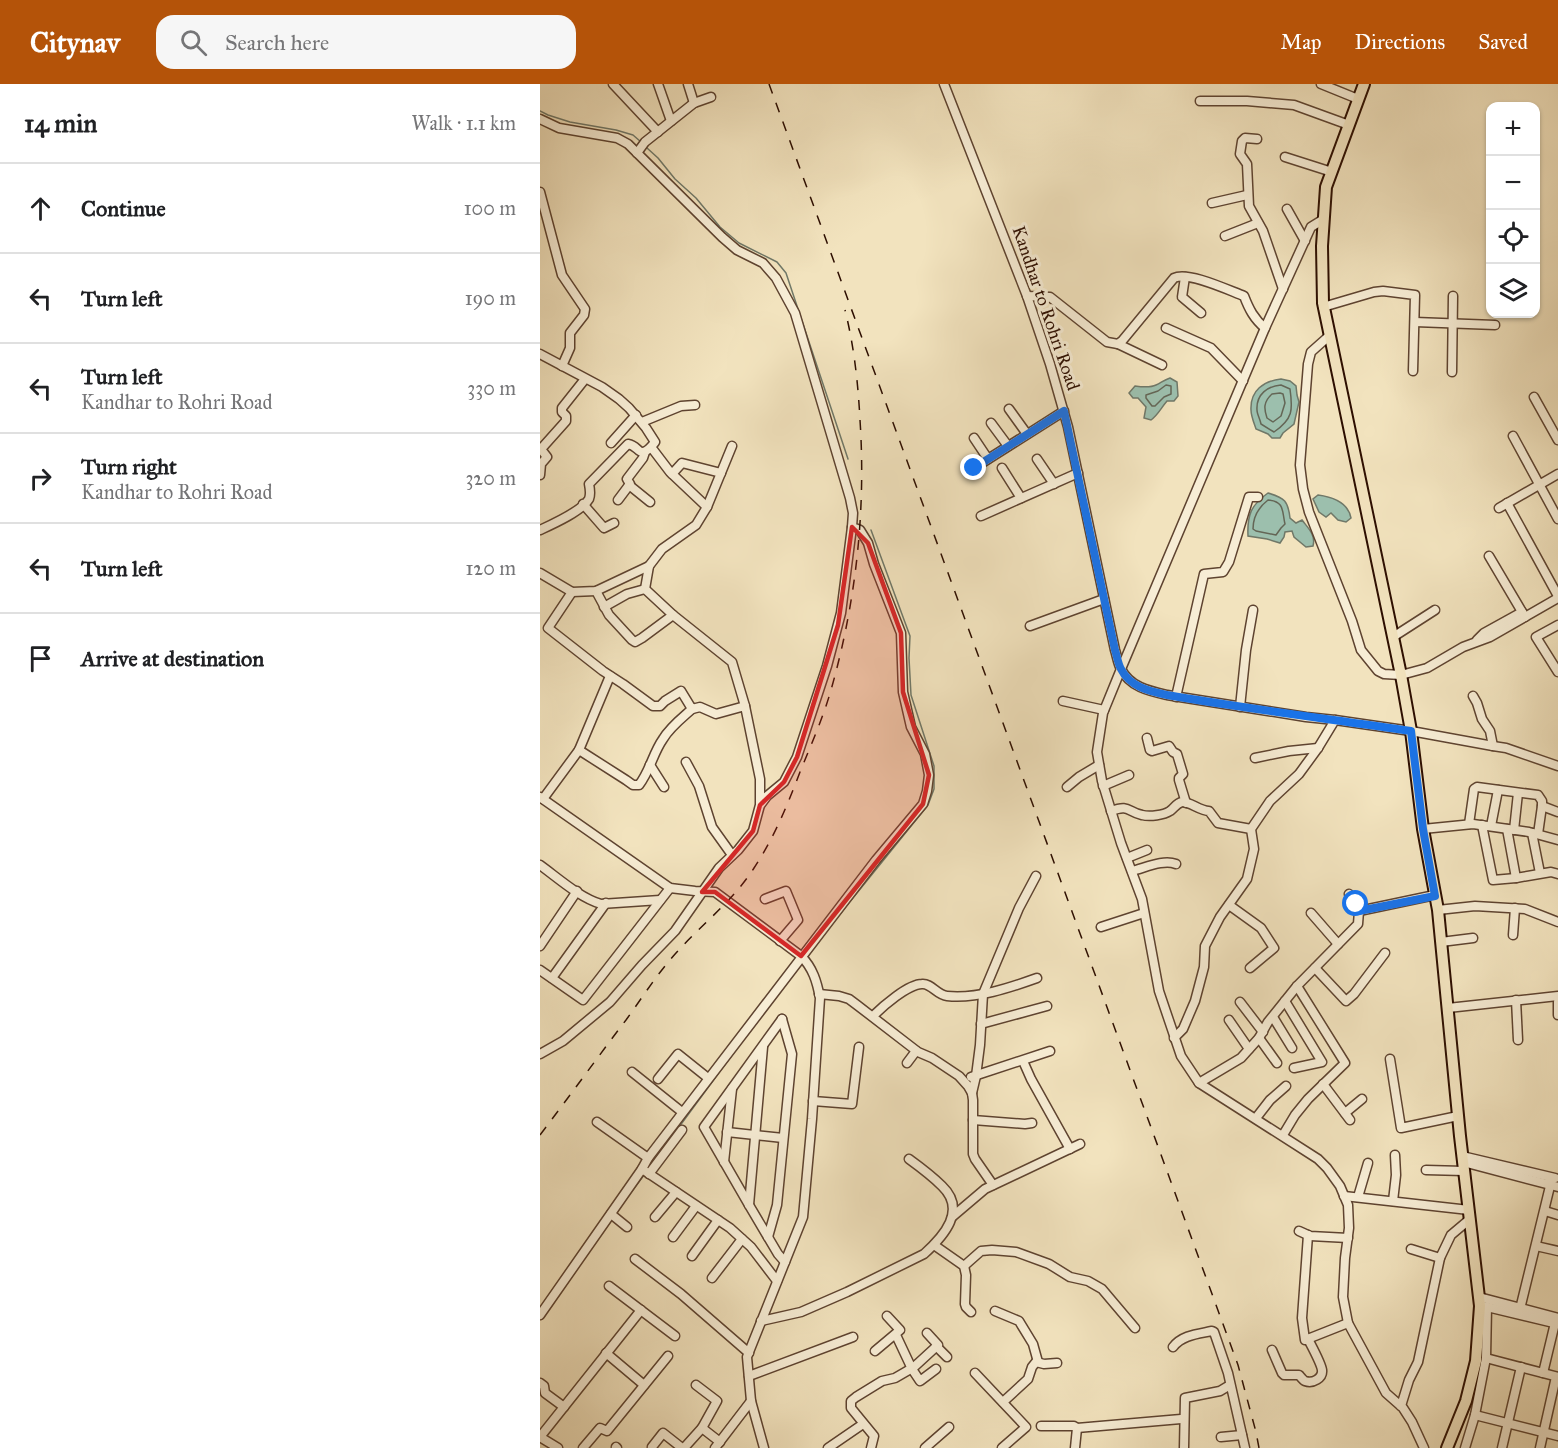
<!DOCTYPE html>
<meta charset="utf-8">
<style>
body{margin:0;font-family:"IM FELL Great Primer",serif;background:#f6f6f6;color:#202124}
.controls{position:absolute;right:18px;top:18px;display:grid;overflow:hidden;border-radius:12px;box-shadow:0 2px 4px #0004}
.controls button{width:54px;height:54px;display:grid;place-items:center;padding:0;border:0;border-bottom:2px solid #e0e0e0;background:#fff;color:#202124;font:30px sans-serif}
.stop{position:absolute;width:18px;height:18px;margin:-14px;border:4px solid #1a73e8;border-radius:50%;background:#fff}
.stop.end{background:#1a73e8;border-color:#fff;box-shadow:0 2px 6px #0008}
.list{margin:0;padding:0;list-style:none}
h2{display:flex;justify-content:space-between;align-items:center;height:78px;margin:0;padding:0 24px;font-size:26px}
h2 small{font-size:20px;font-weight:400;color:#757577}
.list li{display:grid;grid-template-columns:39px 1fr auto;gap:18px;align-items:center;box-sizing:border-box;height:90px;padding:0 24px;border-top:2px solid #e0e0e0}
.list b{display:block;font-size:22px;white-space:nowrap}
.list p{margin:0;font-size:20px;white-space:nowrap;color:#757577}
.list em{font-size:20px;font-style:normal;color:#757577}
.icon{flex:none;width:33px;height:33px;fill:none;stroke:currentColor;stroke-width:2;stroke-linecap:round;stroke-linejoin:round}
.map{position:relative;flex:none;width:1018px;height:1364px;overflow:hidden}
header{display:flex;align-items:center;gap:36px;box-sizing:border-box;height:84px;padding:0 30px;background:#b45309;color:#fff}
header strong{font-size:28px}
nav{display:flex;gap:33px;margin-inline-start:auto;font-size:21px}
.search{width:420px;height:54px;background:#f6f6f6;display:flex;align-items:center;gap:15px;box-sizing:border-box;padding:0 21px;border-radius:18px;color:#757577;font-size:22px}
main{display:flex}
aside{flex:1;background:#fff}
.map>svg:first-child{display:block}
</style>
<header>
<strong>Citynav</strong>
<div class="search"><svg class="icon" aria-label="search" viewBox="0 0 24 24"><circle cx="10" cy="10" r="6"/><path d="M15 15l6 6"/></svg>Search here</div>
<nav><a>Map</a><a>Directions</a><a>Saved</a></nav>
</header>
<main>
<aside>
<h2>14 min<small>Walk · 1.1 km</small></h2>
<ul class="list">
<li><svg class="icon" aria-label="ahead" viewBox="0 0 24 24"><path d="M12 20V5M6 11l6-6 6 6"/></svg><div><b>Continue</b></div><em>100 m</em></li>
<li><svg class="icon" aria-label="left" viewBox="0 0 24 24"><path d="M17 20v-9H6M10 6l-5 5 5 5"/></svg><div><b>Turn left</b></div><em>190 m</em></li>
<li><svg class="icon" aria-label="left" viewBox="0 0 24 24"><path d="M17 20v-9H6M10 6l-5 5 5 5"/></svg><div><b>Turn left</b><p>Kandhar to Rohri Road</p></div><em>330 m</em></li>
<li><svg class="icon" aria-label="right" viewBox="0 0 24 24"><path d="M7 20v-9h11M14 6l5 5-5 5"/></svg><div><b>Turn right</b><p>Kandhar to Rohri Road</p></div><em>320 m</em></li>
<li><svg class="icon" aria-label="left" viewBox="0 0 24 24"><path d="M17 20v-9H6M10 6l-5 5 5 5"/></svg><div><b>Turn left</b></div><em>120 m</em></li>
<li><svg class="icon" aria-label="arrive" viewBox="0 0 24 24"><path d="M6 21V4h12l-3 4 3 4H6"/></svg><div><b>Arrive at destination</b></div></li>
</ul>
</aside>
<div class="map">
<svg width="1018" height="1364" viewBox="0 0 1018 1364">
<rect width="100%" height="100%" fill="#f2e3be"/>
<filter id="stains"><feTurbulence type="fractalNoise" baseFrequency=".00333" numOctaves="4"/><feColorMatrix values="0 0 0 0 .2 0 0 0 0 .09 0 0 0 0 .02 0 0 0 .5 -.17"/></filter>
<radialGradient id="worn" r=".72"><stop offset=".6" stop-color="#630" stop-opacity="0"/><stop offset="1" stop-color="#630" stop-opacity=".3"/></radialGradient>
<g fill="#9cbfad" stroke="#707868" stroke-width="1.5">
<path d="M630,294L637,298L638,312L634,317H627C621,324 618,331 611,336L604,334L606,323L598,314H593L589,309L595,302C602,303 610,304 616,301C622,298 624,296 630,294Z"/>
<path d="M741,295L750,297L756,302L757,311L759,318L754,340L743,349L740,354H732L728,350L716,345C714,339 711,332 711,326C710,306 724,297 741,295Z"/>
<path d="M728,409C745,414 748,417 750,434L756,439L762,436C768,444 776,451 773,462L766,463L754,453L752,447L745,448L744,453L740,459L727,455L708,452C707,431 711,421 728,409Z"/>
<path d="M778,411C793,413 808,418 811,434L806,438L798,436L791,429L786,433L779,428L773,415Z"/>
</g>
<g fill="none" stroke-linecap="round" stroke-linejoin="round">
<g stroke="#646656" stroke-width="1.5">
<path d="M626,301L631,302V310L624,313L615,322H612L606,314V311L618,307Z"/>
<path d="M741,301L750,305C753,326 753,335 734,348L721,340C720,335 717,330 717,326C716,310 728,302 741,301Z"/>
<path d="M740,309L743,310L745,319L741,332L733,338L727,334C724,325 723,318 732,310Z"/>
<path d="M728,416C745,417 742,428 745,440L741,444L736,451L716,447L713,445C713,433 719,423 728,416Z"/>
</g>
<g stroke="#707868" stroke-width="1.5">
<path d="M0,27L8,31L30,38L76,46L93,51L101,58"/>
<path d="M107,64L118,74L135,95L156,114L180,143L199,159L237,178L246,189L308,375"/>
<path d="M300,830L388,721L394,705V682L371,611L369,574L370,552L331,446"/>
<path d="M114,1077L200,960"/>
<path d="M80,1123L104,1091"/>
</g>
<g stroke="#5e4330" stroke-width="11">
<g id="minor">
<path d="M73,0L118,48"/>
<path d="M118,0L131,37"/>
<path d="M148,0L154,19"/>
<path d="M404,0L487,212L510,280L528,343L575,566C577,572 578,580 581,585C590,603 609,607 627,611L766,633L795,636L871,647L953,662L966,664L1018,682"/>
<path d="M781,0L818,15"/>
<path d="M660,17H707L754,21L809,41"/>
<path d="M0,35L19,44L77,54L88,60L182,153L197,166L223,179L236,194L255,229L310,414L313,429L312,443L320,446L328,459L334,480L361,549L363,608L371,643L385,670L389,691L387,707L383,720L336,776L108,1074L102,1085L0,1231"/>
<path d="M717,55L705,54L702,57L700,70L707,80L709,122L723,147L743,205"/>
<path d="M97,69L105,58L154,19L171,13"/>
<path d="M745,73L792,88"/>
<path d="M0,108L22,191L45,225L44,231L30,249V264L22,282"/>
<path d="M672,119L707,111"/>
<path d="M747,125L765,157"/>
<path d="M784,135L771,143L725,244L581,585L563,629L557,668L562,697L581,759L602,815L619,907L641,972L659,999L778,1075L787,1084L800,1102L808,1121L809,1144L805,1174L803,1213L808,1239L846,1309L863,1324L872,1338L884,1364"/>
<path d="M685,152L718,139"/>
<path d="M645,193L642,213L661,229"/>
<path d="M487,212L510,213L567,258L578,260L582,257L634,194C648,187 688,206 704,212C709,225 714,235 725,244"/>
<path d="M783,223L834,208L843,207L875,211L873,287"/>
<path d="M875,238L955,241"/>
<path d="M626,244L671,264L703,297"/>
<path d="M789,252L771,268L768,280L760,381L763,405L769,428L812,537L821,566L838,587L844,590L861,591L887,584L923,563L950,553L1018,514"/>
<path d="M578,260L622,281"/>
<path d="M0,270L62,303L79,315L89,324L106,344L115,358L111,363L130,388L167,423"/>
<path d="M912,288L913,212"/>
<path d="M994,313L1018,356"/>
<path d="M469,325L487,350"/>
<path d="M102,338L141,322L155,321"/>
<path d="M451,339L468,362"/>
<path d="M973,352L1018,435"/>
<path d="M434,354L448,375"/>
<path d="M71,359L96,331"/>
<path d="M0,364L7,373L1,380L0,391"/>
<path d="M1,365L26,337V332L22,328V324L45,295"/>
<path d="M497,375L514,400"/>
<path d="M434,384L524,327"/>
<path d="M462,384L481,414"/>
<path d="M132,390L142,379L181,389"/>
<path d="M89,401L110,418"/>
<path d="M78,416L90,400L87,395L103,374L105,368"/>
<path d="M967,419L1018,512"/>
<path d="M43,420L64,444L74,439"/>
<path d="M959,424L1018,390"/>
<path d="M441,432L538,389"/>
<path d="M0,446C13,440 42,427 49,415C51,410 50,405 49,400L88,360C100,362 98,375 111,363"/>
<path d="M949,472L985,533"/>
<path d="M0,489L32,508L56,507L109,482"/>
<path d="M56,507L69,531L92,556L95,558L102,554L133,531"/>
<path d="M32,508L8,544L63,587L83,600L113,622H120L125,617L141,607L152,625L160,623L176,630L205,622"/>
<path d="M64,523L87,510L105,505"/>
<path d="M1018,541L996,553L1018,588"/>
<path d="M490,542L564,515"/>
<path d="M853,553L895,526"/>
<path d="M937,556L944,549L982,528"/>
<path d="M933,612L937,619L942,635L950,647L953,662"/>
<path d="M636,613L664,490L683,488L689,478L709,413H718"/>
<path d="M523,617L564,626"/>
<path d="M700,623L706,566L713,526"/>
<path d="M607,654L610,666L612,667L629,662L633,668L637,670L643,690L639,694V696L646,719"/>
<path d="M39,666L86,696L93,701H99C110,687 113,669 123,655C130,643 142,634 152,625"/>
<path d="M715,674L749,667L778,664"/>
<path d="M146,678L159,702L172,743L192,771"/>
<path d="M110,681L124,703"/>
<path d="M563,702L589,691"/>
<path d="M527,703L539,693L559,681"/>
<path d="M0,713L130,804L155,807L175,808L261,872C273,884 277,898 280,914L272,1035L263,1133L207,1273L211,1317L224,1364"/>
<path d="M3,715L39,666L70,592"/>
<path d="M221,720L227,712L244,698L257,673L287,582L301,529L312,443"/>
<path d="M1002,722L1018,728"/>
<path d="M571,727C590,720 587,728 602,731C610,733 624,731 630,727C634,724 637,719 642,718C649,717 660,727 669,727L678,739L711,745"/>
<path d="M929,740L934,705L937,703L998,711L1002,717V722L998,750"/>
<path d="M942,741L953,796L976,794L1011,788L1018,790"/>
<path d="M951,742L958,706"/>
<path d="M883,745L933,740L989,748L1018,756"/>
<path d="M967,745L976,794"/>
<path d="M974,746L978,709"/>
<path d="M992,749L1000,789"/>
<path d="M587,774L607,766"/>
<path d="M0,781C18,794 40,814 61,820L120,816"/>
<path d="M592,787C605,784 623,775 636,780"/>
<path d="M225,815L246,807L258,836L240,857"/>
<path d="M689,821L721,844L734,864L710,884"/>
<path d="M898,826L935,822L985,825L1018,838"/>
<path d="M819,827L895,811"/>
<path d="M771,829L798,860"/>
<path d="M561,843L604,829"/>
<path d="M973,851L975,824"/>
<path d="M901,858L933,854"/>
<path d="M0,862L37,807"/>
<path d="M775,884L806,917L814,910L845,869"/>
<path d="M0,886L43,916L130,804"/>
<path d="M12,894L66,819"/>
<path d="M279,910L299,912L309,915L317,921L378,968L392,974L419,992L428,1002L432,1009L433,1016V1070L435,1075L453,1101"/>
<path d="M976,916L978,956"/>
<path d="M745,917L782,978L754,984"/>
<path d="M700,918L723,948"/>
<path d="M1018,918V931"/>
<path d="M908,924L1018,912"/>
<path d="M333,932C342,923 368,900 382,900C391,899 397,911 407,912C437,915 469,904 497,894"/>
<path d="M733,933L752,964"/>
<path d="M242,935L164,1043L209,1121L238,1170L245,1178"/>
<path d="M689,936L709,965"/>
<path d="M441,940L507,922"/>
<path d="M634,954L643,945L655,917L664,883L665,862L680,833L707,795L714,765L711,745L730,717L759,690L778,664L795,636"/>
<path d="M719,954L737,979"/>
<path d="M0,970L23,957L70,918L102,881L135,847L179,784L198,766L213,747L220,721V695L205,622L192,578L133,531L105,505L109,482L122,465L156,441L167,423L192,362"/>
<path d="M850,975L861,1044L918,1032"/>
<path d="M483,977L491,995L530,1065"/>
<path d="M367,979L376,967"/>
<path d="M92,988L142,1028"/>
<path d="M431,993L510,967"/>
<path d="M118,995L138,970L168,994"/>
<path d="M659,999L701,974L719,954L728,938L757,902L818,840L819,827L809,810"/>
<path d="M783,1000L810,1036"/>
<path d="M432,1009L436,992L440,961L443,910L479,824L496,792"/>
<path d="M273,1017L312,1020L319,963"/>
<path d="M805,1029L822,1015"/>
<path d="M716,1034L730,1016L746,1002"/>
<path d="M433,1036L485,1040L492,1039"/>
<path d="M57,1038L108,1074"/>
<path d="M187,1048L243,1054"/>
<path d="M743,1051L755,1031L768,1015L805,979L757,902"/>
<path d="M922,1072L1015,1094"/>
<path d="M184,1078L192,1005"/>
<path d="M923,1078L1018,1103"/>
<path d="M102,1085L190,1144L211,1163L237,1197"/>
<path d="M886,1086L924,1087"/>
<path d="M109,1090L142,1046"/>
<path d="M804,1112L929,1126"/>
<path d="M818,1113L828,1079"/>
<path d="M853,1117L856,1091L855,1071"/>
<path d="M209,1121L223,963"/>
<path d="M1005,1127L1018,1131"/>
<path d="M71,1130L87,1143"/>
<path d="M115,1133L136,1108"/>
<path d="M412,1133L445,1105L540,1060"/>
<path d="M759,1147L770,1152L808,1154"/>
<path d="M768,1151L762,1234L765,1256L808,1239"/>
<path d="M133,1153L156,1122"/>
<path d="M228,1153L237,1121L252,970L242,935"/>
<path d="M394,1161L424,1182L426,1191L425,1220L426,1223L431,1228"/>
<path d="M996,1162L1018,1167"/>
<path d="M871,1165L900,1174"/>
<path d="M152,1172L178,1136"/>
<path d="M95,1175L141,1210L209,1269"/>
<path d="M424,1182L441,1167L452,1166L476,1168L509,1180L530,1193L548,1197L562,1205L595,1244"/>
<path d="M172,1194L202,1155"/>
<path d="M69,1202L135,1252"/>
<path d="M939,1213L1018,1234"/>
<path d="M943,1222L1018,1240"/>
<path d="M980,1225L1012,1094"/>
<path d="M455,1227L479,1237L493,1260L498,1278"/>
<path d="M221,1237L261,1228L307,1208L384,1170C404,1152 427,1126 402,1102C392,1092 380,1083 369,1075"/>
<path d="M356,1251L372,1285L380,1297L396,1285"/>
<path d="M396,1262L407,1273"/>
<path d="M633,1263C642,1251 658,1250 672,1247L674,1248L688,1289L705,1364"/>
<path d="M732,1266L742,1289L744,1291H759C760,1292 763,1296 765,1297C773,1300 783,1294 782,1286C781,1279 772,1263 768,1255"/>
<path d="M335,1267L360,1246L347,1232"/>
<path d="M66,1269L104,1301"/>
<path d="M946,1274L1018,1293"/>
<path d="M435,1289L486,1343L462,1364"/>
<path d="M1003,1289L1015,1239"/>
<path d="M209,1292L313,1253"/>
<path d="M0,1299L4,1302L5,1309L24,1323"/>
<path d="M463,1318L488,1295L492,1283L496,1278L504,1280L517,1279"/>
<path d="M861,1322L869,1296L878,1278L900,1174L911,1151L930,1135"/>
<path d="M935,1331L1018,1352"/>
<path d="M501,1342H534L537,1344L641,1335"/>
<path d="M162,1344L180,1358"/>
<path d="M681,1353L702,1351"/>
<path d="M76,1363L77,1364"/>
<path d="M112,1363L123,1349L142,1364"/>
<path d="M18,1364L0,1353L101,1226"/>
<path d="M43,1364L60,1344L67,1347L128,1272"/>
<path d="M144,1364L162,1344L177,1317L156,1301"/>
<path d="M175,1364L211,1317"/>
<path d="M288,1364L323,1340"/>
<path d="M331,1364L334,1352L311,1324V1317L316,1313L342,1297L355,1294L374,1283L398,1261L387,1249"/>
<path d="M385,1364L409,1343"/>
<path d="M535,1364L537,1344"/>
<path d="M644,1364L645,1314L680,1307L690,1301"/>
<path d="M925,1364L935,1331L946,1274L947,1223"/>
<path d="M962,1364L981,1283"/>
<path d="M1000,1364L1016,1293"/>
</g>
</g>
<g stroke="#2d0e00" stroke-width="14">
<path id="major" d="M824,0L786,103L782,162L783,219L861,591L871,647L883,745L898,826L920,1052L940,1222L936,1277L926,1317L907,1364"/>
</g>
<use href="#minor" stroke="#f7edd5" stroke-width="8"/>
<use href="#major" stroke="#f2e3be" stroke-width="10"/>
<g stroke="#2d0e00" stroke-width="1.5" stroke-dasharray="10 10" stroke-linecap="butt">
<path d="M229,0L698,1281L716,1348L719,1364"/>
<path d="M0,1051C29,1013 57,974 86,936C102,914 117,890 136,869C162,840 193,817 214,784C234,754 247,722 260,688C271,661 283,634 291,606C316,518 326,427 320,336C318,298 314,262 305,226"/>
</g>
</g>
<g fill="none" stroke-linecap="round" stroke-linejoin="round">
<path stroke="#1a73e8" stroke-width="8" d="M434,384L524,327L575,566C577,572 578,580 581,585C590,603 609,607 627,611C708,625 790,635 871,647L883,745L895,812L819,827L816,820"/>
</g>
<path fill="#d62828" fill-opacity="0.2" stroke="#d62828" stroke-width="4.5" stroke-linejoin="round" d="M312,443L328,459L361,549L363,608L389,691L383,720L261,872L175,808H162L213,747L220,721L244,698L257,673L298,541Z"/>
<g text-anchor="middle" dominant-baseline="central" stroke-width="6" stroke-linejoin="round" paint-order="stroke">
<g font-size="18" fill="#2d0e00" stroke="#f7edd5">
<text transform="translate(506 224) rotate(71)">Kandhar to Rohri Road</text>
</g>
</g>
<rect width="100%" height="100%" filter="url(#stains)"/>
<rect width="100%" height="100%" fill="url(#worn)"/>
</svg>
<div class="controls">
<button>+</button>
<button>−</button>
<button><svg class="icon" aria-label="locate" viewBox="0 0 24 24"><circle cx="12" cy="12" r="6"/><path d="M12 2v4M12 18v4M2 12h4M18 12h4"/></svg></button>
<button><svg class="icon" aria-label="layers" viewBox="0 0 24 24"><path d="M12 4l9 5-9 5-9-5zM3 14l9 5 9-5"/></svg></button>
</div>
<div class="stop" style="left:816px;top:820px"></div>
<div class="stop end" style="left:434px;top:384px"></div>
</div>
</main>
